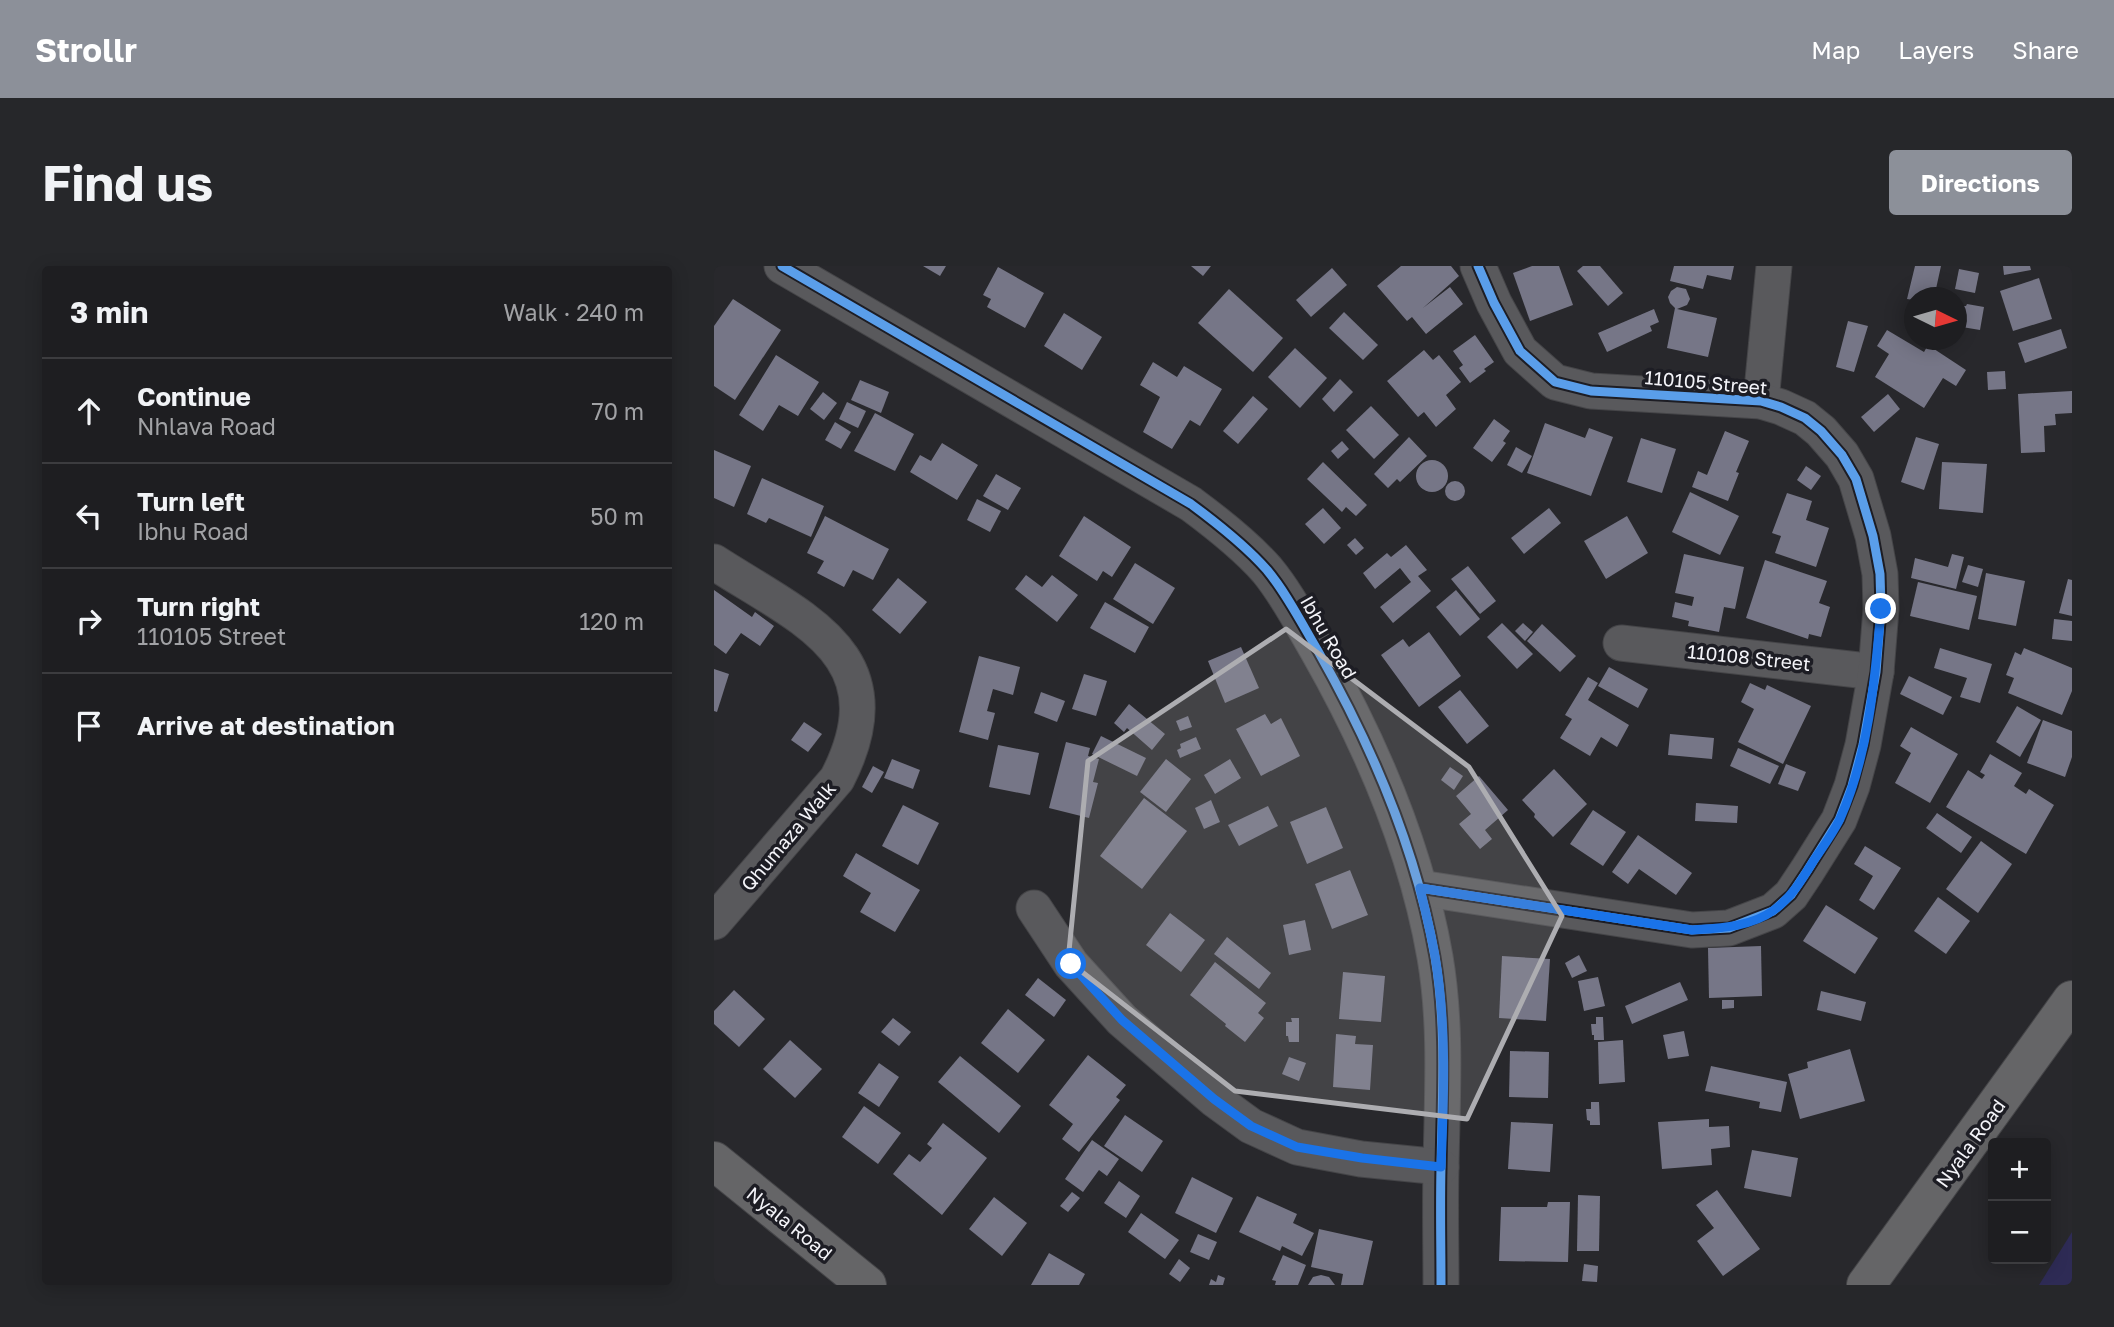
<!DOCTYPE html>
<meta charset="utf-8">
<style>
body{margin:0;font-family:"Golos Text",sans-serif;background:#26272a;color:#f1f3f6}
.controls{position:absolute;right:21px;bottom:21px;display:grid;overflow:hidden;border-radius:7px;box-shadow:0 4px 18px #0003}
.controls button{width:63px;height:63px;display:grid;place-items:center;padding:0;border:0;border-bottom:2px solid #3c3c3f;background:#1e1e21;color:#f1f3f6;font:35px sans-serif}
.compass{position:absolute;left:1190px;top:21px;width:63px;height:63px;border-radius:50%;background:#1e1e21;box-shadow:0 4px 18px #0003;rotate:95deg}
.stop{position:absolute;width:21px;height:21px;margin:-16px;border:5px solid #1a73e8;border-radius:50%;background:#fff}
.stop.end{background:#1a73e8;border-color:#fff;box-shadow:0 2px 7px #0008}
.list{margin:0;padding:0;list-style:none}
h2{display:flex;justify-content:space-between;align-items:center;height:91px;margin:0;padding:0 28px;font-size:30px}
h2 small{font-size:23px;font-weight:400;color:#a1a2a5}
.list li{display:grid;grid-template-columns:46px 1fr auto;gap:21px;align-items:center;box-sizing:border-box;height:105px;padding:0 28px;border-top:2px solid #3c3c3f}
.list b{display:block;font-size:26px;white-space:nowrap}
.list p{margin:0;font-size:23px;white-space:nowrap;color:#a1a2a5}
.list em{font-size:23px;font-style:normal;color:#a1a2a5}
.icon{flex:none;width:38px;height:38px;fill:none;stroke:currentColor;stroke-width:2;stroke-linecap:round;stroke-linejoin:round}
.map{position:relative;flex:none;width:1358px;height:1019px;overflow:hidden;border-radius:7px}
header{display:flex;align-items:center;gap:42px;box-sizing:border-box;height:98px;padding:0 35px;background:#8c9099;color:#fff}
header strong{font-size:33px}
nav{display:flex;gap:38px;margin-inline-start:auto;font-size:24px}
.intro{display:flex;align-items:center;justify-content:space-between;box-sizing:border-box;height:168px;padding:0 42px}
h1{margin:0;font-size:49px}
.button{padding:18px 32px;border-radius:7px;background:#8c9099;color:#fff;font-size:24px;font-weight:700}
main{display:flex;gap:42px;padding:0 42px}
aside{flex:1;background:#1e1e21;border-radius:7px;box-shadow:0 4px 18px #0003}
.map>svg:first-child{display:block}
</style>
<header>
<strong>Strollr</strong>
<nav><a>Map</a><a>Layers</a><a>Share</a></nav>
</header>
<div class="intro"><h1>Find us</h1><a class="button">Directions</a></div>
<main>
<aside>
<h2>3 min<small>Walk · 240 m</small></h2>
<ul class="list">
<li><svg class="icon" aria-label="ahead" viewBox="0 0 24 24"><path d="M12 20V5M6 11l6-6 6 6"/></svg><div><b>Continue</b><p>Nhlava Road</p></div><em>70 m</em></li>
<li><svg class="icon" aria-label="left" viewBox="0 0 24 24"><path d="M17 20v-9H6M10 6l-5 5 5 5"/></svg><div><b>Turn left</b><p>Ibhu Road</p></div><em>50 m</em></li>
<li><svg class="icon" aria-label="right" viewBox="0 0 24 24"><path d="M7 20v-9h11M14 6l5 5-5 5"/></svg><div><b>Turn right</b><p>110105 Street</p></div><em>120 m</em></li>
<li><svg class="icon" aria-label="arrive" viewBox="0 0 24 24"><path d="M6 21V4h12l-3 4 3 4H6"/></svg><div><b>Arrive at destination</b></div></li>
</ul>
</aside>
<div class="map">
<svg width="1358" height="1019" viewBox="0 0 1358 1019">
<rect width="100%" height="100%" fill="#28282c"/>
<path fill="#2e2b55" d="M1358,966V1019H1325Z"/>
<g fill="#767687">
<path d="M209,0H232L226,10Z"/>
<path d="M477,0H497L489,10Z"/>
<path d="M687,0H737L745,10L709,42L736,21L749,38L712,68L698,51L693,55L663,20Z"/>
<path d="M818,0H845L859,39L816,55L799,7Z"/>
<path d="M869,0H886L909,27L894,40L863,5Z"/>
<path d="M960,0H1020L1017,14L993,9L989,23L956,15Z"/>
<path d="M1201,0H1227L1220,32H1200V34L1193,33Z"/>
<path d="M1289,0H1316L1317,4L1290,9Z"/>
<path d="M284,1L330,27L311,62L273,41L277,33L269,29Z"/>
<path d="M618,2L633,19L597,51L582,34Z"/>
<path d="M1245,3L1265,7L1261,27L1241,23Z"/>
<path d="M1325,12L1338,53L1299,65L1286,25Z"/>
<path d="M963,21L972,23L976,33L973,39L963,43L1003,52L994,91L953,82L961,42L956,37L954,31L957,25Z"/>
<path d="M515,23L569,72L539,106L484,57Z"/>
<path d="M19,33L67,64L21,134L0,120V60Z"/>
<path d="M1253,38L1270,41L1266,64L1248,61L1250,51L1245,50L1247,40H1252Z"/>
<path d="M940,43L945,56L936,60L938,65L893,86L884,67Z"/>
<path d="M630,46L664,79L649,94L615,62Z"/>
<path d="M350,47L388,71L368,104L330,80Z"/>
<path d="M1134,55L1154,60L1140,106L1122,101Z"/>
<path d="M1347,63L1353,82L1311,97L1304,77Z"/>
<path d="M1173,64L1210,86L1214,79L1252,104L1242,120L1229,112L1210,142L1161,111L1175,88L1163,80Z"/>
<path d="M761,69L780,96L770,103L772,105L756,117L745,102L749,99L739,85Z"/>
<path d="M581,82L613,112L586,142L554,111Z"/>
<path d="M710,84L719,94L725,89L747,116L732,129L742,143L722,161L710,146L704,151L673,115Z"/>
<path d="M62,89L105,116L84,150L65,139L49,165L25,149Z"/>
<path d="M439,96L463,111L470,100L508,123L486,160L476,154L458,183L429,166L446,131L426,119Z"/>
<path d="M1291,105L1292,123L1274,124L1273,106Z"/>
<path d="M626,113L639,126L620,146L608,133Z"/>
<path d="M146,114L175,126L167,147L137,134Z"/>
<path d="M1358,125V147L1341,148L1342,159L1330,160L1331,186L1307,187L1304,128Z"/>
<path d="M109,126L123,137L110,154L96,143Z"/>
<path d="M1174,128L1186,143L1160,166L1147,151Z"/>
<path d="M539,130L554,143L524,178L509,165Z"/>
<path d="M133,136L152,145L144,162L125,153Z"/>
<path d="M657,140L685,169L660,193L632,164Z"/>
<path d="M161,147L200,168L181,205L140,185Z"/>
<path d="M780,153L796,165L789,175L792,177L778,196L759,182Z"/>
<path d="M121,156L137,166L127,183L111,174Z"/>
<path d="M831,157L871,172L875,162L899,171L877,230L813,207Z"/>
<path d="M1011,165L1035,175L1022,206L1025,207L1014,235L978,221L984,205L993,209Z"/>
<path d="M695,171L713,190L686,216L683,213L674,222L660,208Z"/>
<path d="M1202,171L1225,178L1210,224L1187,216Z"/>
<path d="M927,172L962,183L948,227L913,216Z"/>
<path d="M628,175L635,183L624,193L617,185Z"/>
<path d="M228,177L264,199L243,234L196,206L206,189L217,195Z"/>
<path d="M802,181L818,190L808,207L793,199Z"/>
<path d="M0,184L37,200L20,241L0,232Z"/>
<circle cx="718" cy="210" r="16"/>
<path d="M609,196L653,239L642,250L632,241L628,246L593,213Z"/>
<path d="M1228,196L1273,198L1269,247L1225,243Z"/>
<path d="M1092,200L1107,210L1097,224L1083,214Z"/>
<path d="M282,208L307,222L294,244L269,230Z"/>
<path d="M48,212L110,240L97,271L55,252L52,257L33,248Z"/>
<circle cx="741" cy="225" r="10"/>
<path d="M976,226L1025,250L1006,289L958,266Z"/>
<path d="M1073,227L1098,235L1092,254L1115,262L1102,301L1061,287L1067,270L1058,267Z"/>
<path d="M263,233L287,245L276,266L253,254Z"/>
<path d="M609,242L627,262L610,278L591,258Z"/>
<path d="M835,242L847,257L810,288L797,272Z"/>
<path d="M111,250L175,283L159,314L139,304L130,321L103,307L110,295L93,287Z"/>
<path d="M370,250L417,281L398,311L389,305L383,315L345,290Z"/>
<path d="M913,250L934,287L892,313L870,275Z"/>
<path d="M641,272L650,282L642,289L633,279Z"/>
<path d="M692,279L713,304L704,310L717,325L679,357L666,341L697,316L686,302L661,323L649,307L673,287L677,291Z"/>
<path d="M970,288L1030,301L1021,343L1010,341L1005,366L974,360L975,355L958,351L961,336L978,340L980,331L961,327Z"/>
<path d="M1238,288L1250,291L1242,323L1197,312L1201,292L1234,301Z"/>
<path d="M1051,294L1113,315L1105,337L1116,341L1107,371L1095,368L1094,373L1032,352Z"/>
<path d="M421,297L461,322L439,358L399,333Z"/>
<path d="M1254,299L1269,303L1264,321L1248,316Z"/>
<path d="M754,300L782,335L766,348L737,313Z"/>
<path d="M1272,307L1311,315L1302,360L1264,353Z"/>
<path d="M312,309L328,321L338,309L364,329L343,356L301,323Z"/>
<path d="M184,312L213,336L186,368L158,344Z"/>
<path d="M1354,313L1358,314V350L1345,347Z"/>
<path d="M1204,316L1263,330L1255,364L1196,350Z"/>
<path d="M0,324L38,351L41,346L60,360L46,380L27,367L12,388L0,379Z"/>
<path d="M742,324L766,353L746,370L722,341Z"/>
<path d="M391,336L435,361L421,387L376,362Z"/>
<path d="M1340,353L1358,355V375L1338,373Z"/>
<path d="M788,357L819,388L803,403L773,371Z"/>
<path d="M809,357L819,366L811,375L801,365Z"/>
<path d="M828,358L862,390L846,406L813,375Z"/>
<path d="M715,366L747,410L705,441L667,389L689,373L695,381Z"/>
<path d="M527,381L545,422L511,437L494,395Z"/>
<path d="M1226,382L1278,398L1266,437L1246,431L1253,412L1220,402Z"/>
<path d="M1310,382L1358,402V425L1348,449L1294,427L1300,412L1292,409L1301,386L1307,389Z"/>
<path d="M265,390L306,401L299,429L279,423L273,445L281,447L274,474L245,466Z"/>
<path d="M895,401L934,423L924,442L884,420Z"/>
<path d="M0,403L15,408L3,446L0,445Z"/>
<path d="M370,408L393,415L382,450L358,443Z"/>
<path d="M1195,410L1238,431L1229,449L1186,428Z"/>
<path d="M874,411L884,417L874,434L915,459L903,481L887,471L876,490L846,472L858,453L851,449Z"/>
<path d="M1036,417L1051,424L1053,419L1097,440L1069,498L1024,476L1040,443L1027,436Z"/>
<path d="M746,424L775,460L753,478L724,441Z"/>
<path d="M327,426L351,435L343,456L320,447Z"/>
<path d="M415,438L451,468L438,484L413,462L410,466L400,457Z"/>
<path d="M1303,440L1327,454L1306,491L1282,476Z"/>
<path d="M551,448L557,458L567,452L586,490L547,510L522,463Z"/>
<path d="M474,450L478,461L466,465L462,455Z"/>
<path d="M1329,454L1358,465V491L1351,511L1313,497Z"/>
<path d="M90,456L108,468L94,486L77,474Z"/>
<path d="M1197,461L1244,488L1216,537L1181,517L1197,487L1186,480Z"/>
<path d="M956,468L1000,472L998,493L954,489Z"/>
<path d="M387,470L432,492L423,510L378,488Z"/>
<path d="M482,471L487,483L466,492L463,484L467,482L466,478Z"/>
<path d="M352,476L376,482L374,490L385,493L379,516L384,517L375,552L335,542Z"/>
<path d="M284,479L325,487L316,529L275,521Z"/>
<path d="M1024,482L1065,500L1056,518L1016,500Z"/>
<path d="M1276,488L1308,507L1300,520L1312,528L1315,523L1340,539L1312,588L1232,541L1254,504L1268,513L1271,509L1266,506Z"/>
<path d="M178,493L206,504L199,523L170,512Z"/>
<path d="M452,493L477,513L452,546L426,526Z"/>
<path d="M516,493L527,512L501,528L490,509Z"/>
<path d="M1072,498L1092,506L1084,525L1064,518Z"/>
<path d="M159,500L170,506L158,527L148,521Z"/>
<path d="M736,501L749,510L740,524L727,514Z"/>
<path d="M840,503L873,538L839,571L820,551L821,548L808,534Z"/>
<path d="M765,510L794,544L771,564L778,573L766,583L745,558L757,548L742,530Z"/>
<path d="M430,532L473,565L428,623L386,590Z"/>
<path d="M497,534L506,556L490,563L481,542Z"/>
<path d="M982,537L1024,540L1023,557L981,555Z"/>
<path d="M189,539L225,557L204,599L168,580Z"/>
<path d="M554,540L564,560L525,580L514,559Z"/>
<path d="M612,541L629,582L593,598L576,556Z"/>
<path d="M879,544L912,566L889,600L856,578Z"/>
<path d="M1223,547L1258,571L1247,587L1212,562Z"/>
<path d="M924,569L978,607L962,629L925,603L914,618L898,606Z"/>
<path d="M1267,575L1298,598L1264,647L1232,623Z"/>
<path d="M1151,580L1187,602L1160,644L1145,634L1159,610L1140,598Z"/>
<path d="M142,587L206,624L181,666L146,646L157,627L129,610Z"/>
<path d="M636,604L654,649L618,663L601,618Z"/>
<path d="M1224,631L1256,655L1232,688L1200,665Z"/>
<path d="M1112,639L1164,672L1141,708L1089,675Z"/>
<path d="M456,647L491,674L467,706L432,679Z"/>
<path d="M591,654L597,684L575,689L569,659Z"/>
<path d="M513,671L557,707L545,723L500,688Z"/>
<path d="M1047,680L1048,730L995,732L994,682Z"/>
<path d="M865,689L873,705L858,712L851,697Z"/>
<path d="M788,690L836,693L832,755L785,752Z"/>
<path d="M501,696L552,737L544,747L550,752L531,776L511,760L512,758L476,729Z"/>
<path d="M629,706L671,710L667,756L625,753Z"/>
<path d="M884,711L891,740L870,745L864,715Z"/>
<path d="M324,712L352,734L340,751L311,729Z"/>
<path d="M966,716L974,734L918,758L911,740Z"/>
<path d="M20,724L51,753L25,781L0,758V745Z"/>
<path d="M1107,725L1152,736L1147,755L1103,744Z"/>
<path d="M1008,734H1020V742L1008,743Z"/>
<path d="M294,743L331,774L304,807L267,777Z"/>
<path d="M882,751H889L890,774H880V769H878L877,758H882Z"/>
<path d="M179,752L197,766L185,780L167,766Z"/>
<path d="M577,752H585V776H575L574,770H572V756H578Z"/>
<path d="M970,765L975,790L954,793L949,769Z"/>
<path d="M622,768L642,770L641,778L659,779L656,824L619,821Z"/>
<path d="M76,774L108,803L81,832L49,803Z"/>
<path d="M909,774L911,816L885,818L884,776Z"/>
<path d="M1136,783L1151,835L1086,853L1074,808L1094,802L1093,796Z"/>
<path d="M796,785L835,786L834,832L795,831Z"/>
<path d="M374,789L412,819L402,831L406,834L365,886L348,873L359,858L335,839Z"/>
<path d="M246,790L307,840L285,867L224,816Z"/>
<path d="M575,791L592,797L585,815L568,808Z"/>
<path d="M165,797L185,811L165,841L144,827Z"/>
<path d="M997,800L1073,816L1067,846L1045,842L1046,836L991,825Z"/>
<path d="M877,836H885L886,859H876V855L873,854L872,843H877Z"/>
<path d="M150,840L187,867L164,898L128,871Z"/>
<path d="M411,849L449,875L428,906L390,880Z"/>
<path d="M995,853V861L1015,860L1016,881L997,883L998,899L948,903L944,856Z"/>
<path d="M797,856L839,858L836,906L794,903Z"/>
<path d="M229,857L273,892L228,949L179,908L195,888L206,896L218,882L213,878Z"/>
<path d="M378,874L405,893L393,910L385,904L369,926L351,913Z"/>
<path d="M1038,884L1084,892L1077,931L1030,922Z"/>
<path d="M478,911L519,932L502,967L461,947Z"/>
<path d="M405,915L426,930L412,952L390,937Z"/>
<path d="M1003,924L1046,983L1009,1010L983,975L1000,962L982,939Z"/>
<path d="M358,926L366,932L354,946L346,940Z"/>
<path d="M864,929L886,930L885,985H863Z"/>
<path d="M543,930L583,948L579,957L600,967L588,990L568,980L566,985L525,966Z"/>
<path d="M280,931L313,957L288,990L255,963Z"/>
<path d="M834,936H856L854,996L785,995L787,941H833Z"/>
<path d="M427,947L465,974L451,993L414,966Z"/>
<path d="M605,963L659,975L649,1019H627L629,1008L597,1001Z"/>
<path d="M484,968L503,976L495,994L476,986Z"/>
<path d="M335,987L371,1008L365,1019H317Z"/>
<path d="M569,989L592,999L584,1019H561L562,1015L558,1014Z"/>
<path d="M465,993L476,1002L466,1016L455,1008Z"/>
<path d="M870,998L884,1000L883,1016L868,1015Z"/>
<path d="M504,1009L511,1012L509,1019H495L497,1013L502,1016Z"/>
<path d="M607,1009L615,1011L621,1019H594L599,1011Z"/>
</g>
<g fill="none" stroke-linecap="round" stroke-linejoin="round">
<g stroke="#454548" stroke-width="37">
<g id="street">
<path d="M68,0L477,238C504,258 531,279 553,304C573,328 588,358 604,385C658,480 702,582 721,691C733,761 728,832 727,902C726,941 727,980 727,1019"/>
<path d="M1047,135L1060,0"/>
<path d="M0,296C88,353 187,389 123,513L0,656"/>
<path d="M907,377L1162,406"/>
<path d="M706,622L978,664L1015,662L1059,645L1077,629L1093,605L1125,554L1138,520L1149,479L1162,406L1167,343L1166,308L1159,270L1142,213L1128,189L1107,165L1091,152L1067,141L1047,135L877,125L841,116L806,85L780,37L764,0"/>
<path d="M320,642L357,698L408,754L500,833L537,860L583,881L647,893L727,901"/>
</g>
</g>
<g stroke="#454548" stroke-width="40">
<g id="secondary">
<path d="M0,895L153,1019"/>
<path d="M1152,1019L1358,734"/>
</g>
</g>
<use href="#street" stroke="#59595c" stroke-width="35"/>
<use href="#secondary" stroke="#656567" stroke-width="38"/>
<g stroke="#1d1d24" stroke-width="13">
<g id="cycleway">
<path d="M68,0L477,238C504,258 531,279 553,304C573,328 588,358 604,385C658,480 702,582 721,691C733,761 728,832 727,902C726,941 727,980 727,1019"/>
<path d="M706,622L978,664L1015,662L1059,645L1077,629L1093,605L1125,554L1138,520L1149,479L1162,406L1167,343L1166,308L1159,270L1142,213L1128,189L1107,165L1091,152L1067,141L1047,135L877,125L841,116L806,85L780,37L764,0"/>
</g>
</g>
<use href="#cycleway" stroke="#5a9eea" stroke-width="9"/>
</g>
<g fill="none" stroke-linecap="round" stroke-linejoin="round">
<path stroke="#1a73e8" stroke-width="9" d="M357,698L408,754L500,833L537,860L583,881L648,892L727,901C730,831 733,760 721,690C717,667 711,644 706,622L978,664C1006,662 1037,661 1060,644C1078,631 1089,612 1100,594C1109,581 1119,567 1126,553C1155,488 1161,413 1167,343"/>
</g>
<path fill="#adadb1" fill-opacity="0.2" stroke="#adadb1" stroke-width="5" stroke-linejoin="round" d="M572,363L755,501L848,650L753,853L521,825L354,695L374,495Z"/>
<g text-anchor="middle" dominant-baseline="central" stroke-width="7" stroke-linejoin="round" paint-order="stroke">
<g font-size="19" fill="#f4f4f9" stroke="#1d1d24">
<text transform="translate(992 116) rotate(5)">110105 Street</text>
<text transform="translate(615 371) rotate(60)">Ibhu Road</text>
<text transform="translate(1035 391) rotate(6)">110108 Street</text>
<text transform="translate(74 570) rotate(-50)">Qhumaza Walk</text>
<text transform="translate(1256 877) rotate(-54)">Nyala Road</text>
<text transform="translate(76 957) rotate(39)">Nyala Road</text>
</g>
</g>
</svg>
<div class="controls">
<button>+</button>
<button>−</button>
</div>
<svg class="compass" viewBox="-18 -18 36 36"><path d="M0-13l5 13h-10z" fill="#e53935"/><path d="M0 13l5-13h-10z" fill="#a1a2a5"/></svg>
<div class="stop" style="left:357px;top:698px"></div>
<div class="stop end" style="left:1167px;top:343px"></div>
</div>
</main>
